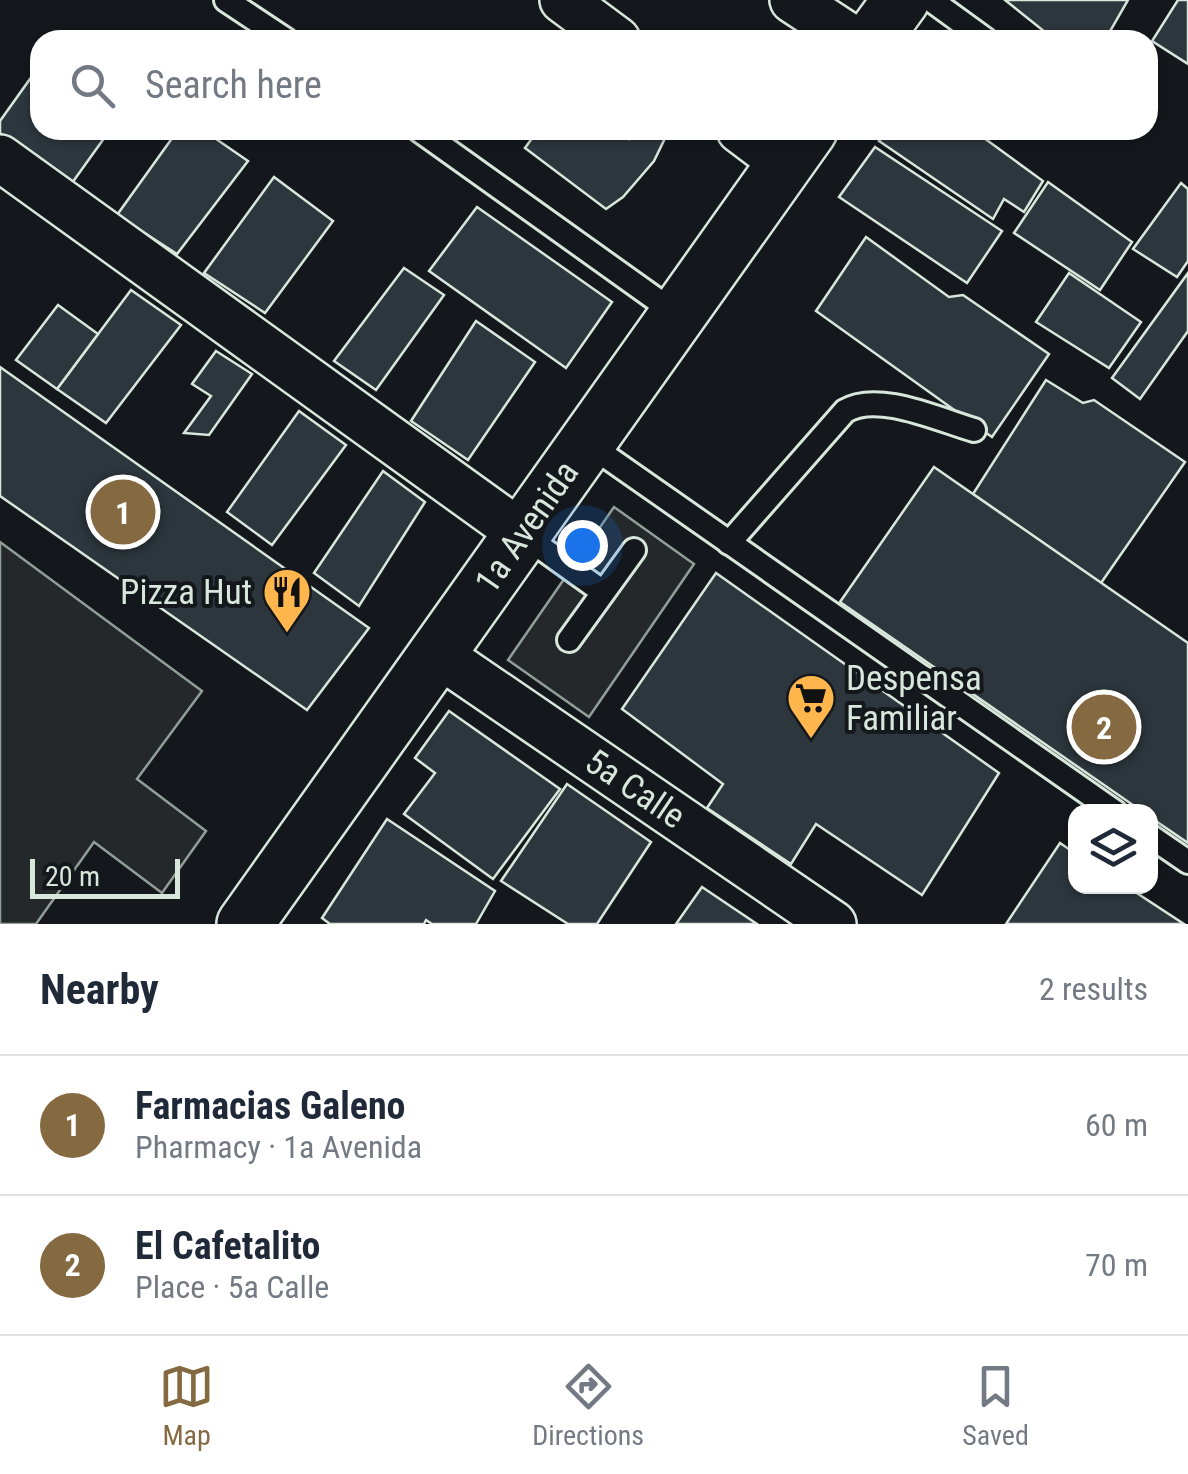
<!DOCTYPE html>
<meta charset="utf-8">
<style>
body{margin:0;font-family:"Roboto Condensed",sans-serif;background:#f6f6f7;color:#1f2937}
.controls{position:absolute;right:30px;bottom:30px;display:grid;overflow:hidden;border-radius:20px;box-shadow:0 2px 8px #0004}
.controls button{width:90px;height:90px;display:grid;place-items:center;padding:0;border:0;border-bottom:2px solid #e0e1e3;background:#fff;color:#1f2937;font:50px sans-serif}
.scale{position:absolute;left:30px;bottom:25px;width:150px;box-sizing:border-box;padding-left:10px;border:5px solid #d8e6dc;border-top:0;font-size:28px;line-height:35px;white-space:nowrap;color:#d8e6dc;-webkit-text-stroke:8px #14181c;paint-order:stroke}
.you{position:absolute;left:582px;top:545px;width:35px;height:35px;margin:-25px;border:8px solid #fff;border-radius:50%;background:#1a73e8;box-shadow:0 0 0 15px #1a73e833}
.badge{display:grid;place-items:center;width:65px;height:65px;border-radius:50%;background:#846941;color:#fff;font-size:32px;font-weight:700}
.pin{position:absolute;translate:-50% -50%;border:5px solid #fff;box-shadow:0 2px 10px #0006}
.list{margin:0;padding:0;list-style:none}
h2{display:flex;justify-content:space-between;align-items:center;height:130px;margin:0;padding:0 40px;font-size:42px}
h2 small{font-size:32px;font-weight:400;color:#747a83}
.list li{display:grid;grid-template-columns:65px 1fr auto;gap:30px;align-items:center;box-sizing:border-box;height:140px;padding:0 40px;border-top:2px solid #e0e1e3}
.list b{display:block;font-size:38px;white-space:nowrap}
.list p{margin:0;font-size:32px;white-space:nowrap;color:#747a83}
.list em{font-size:32px;font-style:normal;color:#747a83}
.icon{flex:none;width:55px;height:55px;fill:none;stroke:currentColor;stroke-width:2;stroke-linecap:round;stroke-linejoin:round}
.map{position:relative;flex:none;width:1188px;height:924px;overflow:hidden}
.search{position:absolute;background:#fff;box-shadow:0 2px 8px #0004;left:30px;right:30px;top:30px;height:110px;display:flex;align-items:center;gap:25px;box-sizing:border-box;padding:0 35px;border-radius:30px;color:#747a83;font-size:38px}
.sheet{height:410px;background:#fff}
nav{display:flex;justify-content:space-around;align-items:center;box-sizing:border-box;height:140px;border-top:2px solid #e0e1e3;background:#fff;font-size:28px;color:#747a83}
nav a{display:grid;justify-items:center;gap:5px}
nav .on{color:#846941}
.map>svg:first-child{display:block}
</style>
<div class="map">
<svg width="1188" height="924" viewBox="0 0 1188 924">
<rect width="100%" height="100%" fill="#14181c"/>
<g fill="#24282b" stroke="#939e99" stroke-width="2.5">
<path d="M614,507L694,564L589,717L508,660Z"/>
<path d="M0,542L202,691L137,779L206,831L162,893L94,842L36,924H0Z"/>
</g>
<g fill="#2c363c" stroke="#d8e6dc" stroke-width="2.5">
<path d="M1005,0H1128L1105,40H1055Z"/>
<path d="M1178,0H1188V64L1152,41Z"/>
<path d="M40,65V130H110L72,183L0,133V121Z"/>
<path d="M178,130H203L248,161L177,254L117,215Z"/>
<path d="M538,130H617L629,139L637,130H669L654,161L623,197L606,209L525,148Z"/>
<path d="M887,130H973L1043,181L1024,212L1004,199L993,219L879,141Z"/>
<path d="M875,147L1002,231L967,283L839,197Z"/>
<path d="M274,177L333,221L265,313L204,273Z"/>
<path d="M1048,182L1132,242L1100,290L1014,233Z"/>
<path d="M1181,183L1188,189V261L1177,277L1133,249Z"/>
<path d="M477,207L612,302L566,368L429,271Z"/>
<path d="M866,237L949,297L963,295L1049,354L992,437L816,311Z"/>
<path d="M404,268L444,295L376,390L334,361Z"/>
<path d="M1069,273L1141,322L1109,368L1036,322Z"/>
<path d="M1188,273V331L1140,399L1112,378Z"/>
<path d="M131,290L181,325L106,423L57,389Z"/>
<path d="M58,305L98,334L57,389L16,360Z"/>
<path d="M476,321L535,362L468,460L411,421Z"/>
<path d="M216,351L252,374L209,435L184,433L211,396L192,384Z"/>
<path d="M0,367L369,628L307,710L0,496Z"/>
<path d="M1046,380L1083,403L1094,400L1185,462L1101,583L973,494Z"/>
<path d="M299,411L346,445L272,545L227,512Z"/>
<path d="M934,467L1188,643V843L1150,817V812H1143L840,602Z"/>
<path d="M383,471L425,502L359,606L314,573Z"/>
<path d="M716,573L999,773L922,895L816,824L791,864L707,808L723,784L622,709Z"/>
<path d="M449,711L560,789L493,879L404,814L435,773L415,758Z"/>
<path d="M567,784L651,842L597,924H568L501,881Z"/>
<path d="M387,819L495,891L476,924H432L426,920L424,924H330L322,918Z"/>
<path d="M1060,843L1076,854V886H1126L1184,924H1006Z"/>
<path d="M702,887L757,924H676Z"/>
</g>
<g fill="none" stroke-linecap="round" stroke-linejoin="round">
<g stroke="#d8e6dc" stroke-width="28">
<g id="lane">
<path d="M226,0L286,40"/>
<path d="M931,0L986,40"/>
<path d="M419,130L678,315"/>
<path d="M587,443L1115,812"/>
<path d="M522,534L603,592"/>
<path d="M729,543L845,411C878,391 939,420 974,430"/>
<path d="M569,640L634,550"/>
<path d="M1150,836L1188,862"/>
</g>
</g>
<g stroke="#d8e6dc" stroke-width="50">
<g id="street">
<path d="M563,0L617,40"/>
<path d="M793,0L854,40"/>
<path d="M740,130L785,164"/>
<path d="M0,158L522,534"/>
<path d="M438,654L833,924"/>
</g>
</g>
<g stroke="#d8e6dc" stroke-width="60">
<g id="primary">
<path d="M872,40L901,0"/>
<path d="M245,924L809,130"/>
</g>
</g>
<use href="#lane" stroke="#14181c" stroke-width="22"/>
<use href="#street" stroke="#14181c" stroke-width="45"/>
<use href="#primary" stroke="#14181c" stroke-width="55"/>
</g>
<defs>
<g id="restaurant-pin" transform="scale(2.5)"><path d="M0 17L-7.5 6A9.5 9.5 0 1 1 7.5 6Z" fill="#ffb74d" stroke="#14181c"/><path d="M-5-6h1v4h1v-4h1v4h1v-4h1v5L-1.5 .5V6h-2V.5L-5-1ZM5-6V6H3V1.5H1.5Q1.5-4 5-6Z" fill="#111"/></g>
<g id="supermarket-pin" transform="scale(2.5)"><path d="M0 17L-7.5 6A9.5 9.5 0 1 1 7.5 6Z" fill="#ffb74d" stroke="#14181c"/><path d="M-6-5.5h2.5l.6 2H6L4.5 2H-2.5L-4.4-4H-6ZM-1.5 3.2a1.3 1.3 0 1 0 .1 0ZM3 3.2a1.3 1.3 0 1 0 .1 0Z" fill="#111"/></g>
</defs>
<g fill-rule="evenodd">
<use href="#restaurant-pin" x="287" y="592"/>
<use href="#supermarket-pin" x="811" y="698"/>
</g>
<g text-anchor="middle" dominant-baseline="central" stroke-width="8" stroke-linejoin="round" paint-order="stroke">
<g font-size="35" fill="#d8e6dc" stroke="#14181c">
<text transform="translate(527 527) rotate(-55)">1a Avenida</text>
<text transform="translate(635 789) rotate(34)">5a Calle</text>
</g>
<g font-size="35" fill="#d8e6dc" stroke="#14181c" text-anchor="end">
<text x="252" y="592">Pizza Hut</text>
<text x="846" y="678" text-anchor="start">Despensa<tspan x="846" dy="40">Familiar</tspan></text>
</g>
</g>
</svg>
<div class="controls">
<button><svg class="icon" aria-label="layers" viewBox="0 0 24 24"><path d="M12 4l9 5-9 5-9-5zM3 14l9 5 9-5"/></svg></button>
</div>
<div class="scale">20 m</div>
<div class="you"></div>
<div class="pin badge" style="left:123px;top:512px">1</div>
<div class="pin badge" style="left:1104px;top:727px">2</div>
<div class="search"><svg class="icon" aria-label="search" viewBox="0 0 24 24"><circle cx="10" cy="10" r="6"/><path d="M15 15l6 6"/></svg>Search here</div>
</div>
<section class="sheet">
<h2>Nearby<small>2 results</small></h2>
<ul class="list">
<li><span class="badge">1</span><div><b>Farmacias Galeno</b><p>Pharmacy · 1a Avenida</p></div><em>60 m</em></li>
<li><span class="badge">2</span><div><b>El Cafetalito</b><p>Place · 5a Calle</p></div><em>70 m</em></li>
</ul>
</section>
<nav>
<a class="on"><svg class="icon" aria-label="map" viewBox="0 0 24 24"><path d="M3 6l6-2 6 2 6-2v14l-6 2-6-2-6 2zM9 4v14M15 6v14"/></svg>Map</a>
<a><svg class="icon" aria-label="directions" viewBox="0 0 24 24"><path d="M12 3l9 9-9 9-9-9zM9 14v-3h6M13 9l2 2-2 2"/></svg>Directions</a>
<a><svg class="icon" aria-label="saved" viewBox="0 0 24 24"><path d="M7 4h10v16l-5-4-5 4z"/></svg>Saved</a>
</nav>
